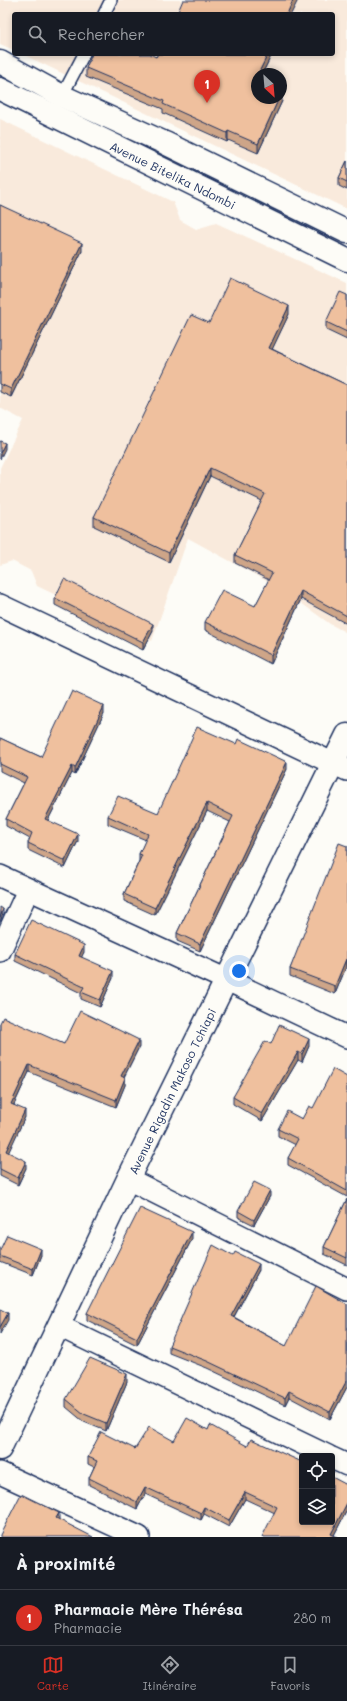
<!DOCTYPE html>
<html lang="fr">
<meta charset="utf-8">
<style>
body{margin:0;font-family:Mali,sans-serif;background:#20242c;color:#f1f3f6}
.controls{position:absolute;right:12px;bottom:12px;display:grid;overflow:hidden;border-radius:4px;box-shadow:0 2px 6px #0003}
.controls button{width:36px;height:36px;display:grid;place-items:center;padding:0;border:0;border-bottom:1px solid #363941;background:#171b24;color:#f1f3f6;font:20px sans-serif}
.compass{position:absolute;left:251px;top:68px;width:36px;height:36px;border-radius:50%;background:#171b24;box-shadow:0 2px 6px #0003;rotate:154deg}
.you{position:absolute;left:239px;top:971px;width:14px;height:14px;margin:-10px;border:3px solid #fff;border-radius:50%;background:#1a73e8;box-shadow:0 0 0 6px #1a73e833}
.badge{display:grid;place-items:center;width:26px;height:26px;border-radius:50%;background:#d93025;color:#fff;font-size:13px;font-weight:700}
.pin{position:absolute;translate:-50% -33px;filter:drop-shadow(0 1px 2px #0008)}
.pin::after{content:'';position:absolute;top:21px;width:14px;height:12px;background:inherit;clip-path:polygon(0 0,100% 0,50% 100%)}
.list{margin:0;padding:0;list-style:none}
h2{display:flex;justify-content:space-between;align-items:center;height:52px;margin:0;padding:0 16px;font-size:17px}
h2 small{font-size:13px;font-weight:400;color:#9ea1a6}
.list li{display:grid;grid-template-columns:26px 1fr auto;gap:12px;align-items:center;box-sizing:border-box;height:56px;padding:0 16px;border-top:1px solid #363941}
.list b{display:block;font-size:15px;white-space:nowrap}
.list p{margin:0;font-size:13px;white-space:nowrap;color:#9ea1a6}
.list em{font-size:13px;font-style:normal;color:#9ea1a6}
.icon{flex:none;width:22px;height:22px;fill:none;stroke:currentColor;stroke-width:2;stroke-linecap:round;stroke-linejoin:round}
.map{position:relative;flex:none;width:347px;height:1537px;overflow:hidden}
.search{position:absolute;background:#171b24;box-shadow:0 2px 6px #0003;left:12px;right:12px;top:12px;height:44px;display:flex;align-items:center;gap:10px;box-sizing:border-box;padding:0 14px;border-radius:4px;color:#9ea1a6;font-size:15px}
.sheet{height:108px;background:#171b24}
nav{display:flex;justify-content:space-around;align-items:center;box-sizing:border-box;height:56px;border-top:1px solid #363941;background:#171b24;font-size:11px;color:#9ea1a6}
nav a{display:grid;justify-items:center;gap:2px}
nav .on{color:#d93025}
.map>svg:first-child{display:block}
</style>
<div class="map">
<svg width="347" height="1537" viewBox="0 0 347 1537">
<rect width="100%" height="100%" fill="#fdfcf7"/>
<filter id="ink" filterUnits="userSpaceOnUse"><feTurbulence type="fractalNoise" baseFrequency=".025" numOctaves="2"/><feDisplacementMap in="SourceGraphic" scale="8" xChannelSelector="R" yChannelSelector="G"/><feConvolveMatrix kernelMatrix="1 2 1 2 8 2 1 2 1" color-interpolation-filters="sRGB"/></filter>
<g filter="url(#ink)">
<g fill="#f9eadc" fill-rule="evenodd">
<path d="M0,0H347V209L22,54H333V14H14V50L0,44ZM257,74H281V98H257Z"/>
<path d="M0,119L173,202L180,220L196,229L216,223L347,283V633L330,624L283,590L188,538L152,641L37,586L31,571L12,561L0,565V468L23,420L0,408Z"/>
</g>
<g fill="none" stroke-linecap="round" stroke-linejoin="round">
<g stroke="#1b2f5e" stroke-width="14">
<g id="service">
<path d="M104,14L111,0"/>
<path d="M62,96L84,54"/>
</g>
</g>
<g stroke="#1b2f5e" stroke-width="24">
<g id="minor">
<path d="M0,605L347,770"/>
<path d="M0,876L227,980L347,1037"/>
<path d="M0,951L28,890"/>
<path d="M128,1179L347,1289"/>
<path d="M59,1326L328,1456"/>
<path d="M332,1458L347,1465"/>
<path d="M0,1473L139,1537"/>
</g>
</g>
<g stroke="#1b2f5e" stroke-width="25">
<path id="tertiary" d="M0,1449L128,1179L347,735"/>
</g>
<g stroke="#1b2f5e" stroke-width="25">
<g id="trunk">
<path d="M0,62L62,96L165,143L347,232"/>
<path d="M0,89L347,260"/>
</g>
</g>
<use href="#service" stroke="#fdfcf7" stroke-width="11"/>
<use href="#minor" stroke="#fdfcf7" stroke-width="21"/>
<use href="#tertiary" stroke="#fdfcf7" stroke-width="22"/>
<use href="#trunk" stroke="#fdfcf7" stroke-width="22"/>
</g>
<g fill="#cea588" stroke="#1b2f5e">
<path d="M158,54H272L262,74H257V98L282,101L258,153L228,140L227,142L163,113V109L86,77V68L156,57Z"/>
<path d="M347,161V190L339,186V178Z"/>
<path d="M0,205L82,251L11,397L0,392Z"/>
<path d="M347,295V340L326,330V322Z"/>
<path d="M289,314L272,349L347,385V624L301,599L271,664L205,630V622L255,606L269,580L235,563V555L262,501L210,476L169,562L94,526V517L209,323Z"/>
<path d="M55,598L153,631L143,650L55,605Z"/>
<path d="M104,713L75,775L72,773L48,820L78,841L65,868L28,850V843L30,839L6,826V819L24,783L0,771V738L41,757Z"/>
<path d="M287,769L200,951L177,941V933L230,822L207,811L155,915L124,901V894L139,861V854L146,840L108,824V816L158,813Z"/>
<path d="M347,846V967H346L335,994L290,976V969Z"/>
<path d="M84,952L81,957L113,978L100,1007L81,999V993L15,961V954Z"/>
<path d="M0,1023L64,1044L139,1047L124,1077L125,1085L116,1107L29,1072L14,1105L25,1117L8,1152L26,1168L18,1185L0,1176Z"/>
<path d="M271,1044L309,1046L302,1062L298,1060L262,1121L233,1104V1097Z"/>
<path d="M347,1077V1197L288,1165V1158L296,1145L278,1136V1129L302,1119Z"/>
<path d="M270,1196L254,1225L238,1217V1211Z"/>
<path d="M347,1199V1265L324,1254V1247Z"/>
<path d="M192,1239L137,1345L87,1320V1313Z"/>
<path d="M0,1250L41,1255L33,1275L0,1262Z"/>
<path d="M233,1256L259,1270L234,1317L286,1346L347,1304V1387L330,1419L289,1397L285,1405L207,1368L169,1353V1346Z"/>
<path d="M127,1382L106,1431L84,1422L66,1407V1399Z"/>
<path d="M208,1430L247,1446L347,1485V1510L334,1535L275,1513L245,1499L229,1527L204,1514L201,1520L145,1494L137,1509L89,1485V1478L94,1467L88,1464V1457L174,1441Z"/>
</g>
<g fill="#a7866f" stroke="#1b2f5e">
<path d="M293,0H298L291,14H287Z"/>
<path d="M268,54H272L262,74H258Z"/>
<path d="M282,93V101L258,153V144L279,98H281V94Z"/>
<path d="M228,131V140L227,142V133Z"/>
<path d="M82,243V251L11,397V389Z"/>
<path d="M289,306V314L269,356V348Z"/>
<path d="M5,443V449L0,459V453Z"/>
<path d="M210,468V476L169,562V553Z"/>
<path d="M301,591V599L271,664V655Z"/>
<path d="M153,624V631L143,650V642Z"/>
<path d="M104,706V713L75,775V768Z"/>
<path d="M287,762V769L200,951V944Z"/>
<path d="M72,766V773L45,826V819Z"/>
<path d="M207,803V811L155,915V908Z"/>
<path d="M78,834V841L65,868V861Z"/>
<path d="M3,909V914L0,922V917Z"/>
<path d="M84,945V952L79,963V956Z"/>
<path d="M346,959V967L335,994V986Z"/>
<path d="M113,971V978L100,1007V1000Z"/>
<path d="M309,1039V1046L302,1062V1054Z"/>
<path d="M139,1040V1047L121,1083V1076Z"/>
<path d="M298,1052V1060L262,1121V1114Z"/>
<path d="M29,1065V1072L11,1111V1104Z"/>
<path d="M125,1078V1085L116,1107V1100Z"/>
<path d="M25,1110V1117L6,1158V1151Z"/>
<path d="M26,1161V1168L18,1185V1178Z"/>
<path d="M270,1190V1196L254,1225V1220Z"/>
<path d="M192,1232V1239L137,1345V1338Z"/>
<path d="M41,1249V1255L33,1275V1269Z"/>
<path d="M259,1264V1270L231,1322V1316Z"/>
<path d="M8,1313V1320L0,1334V1327Z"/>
<path d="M127,1374V1382L106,1431V1423Z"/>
<path d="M347,1380V1387L330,1419V1412Z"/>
<path d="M289,1391V1397L285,1405V1398Z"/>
<path d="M145,1487V1494L137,1509V1502Z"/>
<path d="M245,1492V1499L229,1527V1520Z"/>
<path d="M347,1503V1510L333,1537L331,1534Z"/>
<path d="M204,1507V1514L201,1520V1513Z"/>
<path d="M59,1513V1519L56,1525V1518Z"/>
</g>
<g fill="#efc09e" stroke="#1b2f5e">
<path d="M183,0H293L287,14H177Z"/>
<path d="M92,54H150L156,57L158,54H268L258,74H257V77L255,80L257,81V98H279L258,144L228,131L227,133L163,104L164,101L86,68Z"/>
<path d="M347,161V182L339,178Z"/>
<path d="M0,205L82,243L11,389L0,384Z"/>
<path d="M230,278L289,306L269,348L347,385V616L301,591L271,655L205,622L222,590L255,606L272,573L235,555L265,494L210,468L169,553L94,517L191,315L209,323Z"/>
<path d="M340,292L347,295V332L326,322Z"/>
<path d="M0,441L5,443L0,453Z"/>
<path d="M64,579L153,624L143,642L55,598Z"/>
<path d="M72,691L104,706L75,768L72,766L45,819L78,834L65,861L28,843L32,833L6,819L27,777L0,764V738L41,757Z"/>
<path d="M197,727L236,744L238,739L287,762L200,944L177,933L233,816L207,803L155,908L124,894L142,855L139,854L148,834L108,816L118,796L158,813Z"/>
<path d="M339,843L347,846V960L346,959L335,986L290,969Z"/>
<path d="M0,907L3,909L0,917Z"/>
<path d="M31,920L84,945L79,956L113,971L100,1000L81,992L84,987L15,954Z"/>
<path d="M80,1011L139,1040L121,1076L125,1078L116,1100L29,1065L11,1104L25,1110L6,1151L26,1161L18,1178L0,1169V1023L3,1017L64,1044Z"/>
<path d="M279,1025L309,1039L302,1054L298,1052L262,1114L233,1097L265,1041L271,1044Z"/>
<path d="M333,1069L347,1077V1191L288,1158L298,1139L278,1129L287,1111L302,1119L309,1106L313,1108Z"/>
<path d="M254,1182L270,1190L254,1220L238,1211Z"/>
<path d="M347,1199V1258L324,1247Z"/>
<path d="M140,1208L192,1232L137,1338L87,1313Z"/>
<path d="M7,1235L41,1249L33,1269L0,1256V1250Z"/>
<path d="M213,1245L233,1256L235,1252L259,1264L231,1316L286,1346L316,1286L347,1304V1380L330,1412L289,1391L285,1398L207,1361L169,1346Z"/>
<path d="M0,1309L8,1313L0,1327Z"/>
<path d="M90,1358L127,1374L106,1423L84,1414L66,1399Z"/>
<path d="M187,1418L208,1430L210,1425L247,1446L251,1439L302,1462V1522H332V1477L347,1485V1503L331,1534L338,1537H262L277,1507L245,1492L229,1520L204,1507L201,1513L145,1487L137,1502L89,1478L97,1461L88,1457L101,1432L135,1449L149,1427L174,1441Z"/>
<path d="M21,1494L59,1513L56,1518L93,1537H0V1535Z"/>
</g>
</g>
<g text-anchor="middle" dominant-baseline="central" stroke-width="3" stroke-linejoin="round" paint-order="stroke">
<g font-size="12" fill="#1b2f5e" stroke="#fdfcf7">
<text transform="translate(173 175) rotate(26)">Avenue Bitelika Ndombi</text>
<text transform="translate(172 1091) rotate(-64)">Avenue Rigadin Makoso Tchiapi</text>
</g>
</g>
</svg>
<div class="controls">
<button><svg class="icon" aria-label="locate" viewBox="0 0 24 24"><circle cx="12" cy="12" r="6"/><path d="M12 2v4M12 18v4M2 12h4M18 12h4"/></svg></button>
<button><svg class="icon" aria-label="layers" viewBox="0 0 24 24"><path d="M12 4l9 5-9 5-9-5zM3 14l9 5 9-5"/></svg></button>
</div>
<svg class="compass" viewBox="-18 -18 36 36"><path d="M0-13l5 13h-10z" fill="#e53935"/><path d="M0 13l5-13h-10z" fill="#9ea1a6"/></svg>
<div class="you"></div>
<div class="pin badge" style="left:207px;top:103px">1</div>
<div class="search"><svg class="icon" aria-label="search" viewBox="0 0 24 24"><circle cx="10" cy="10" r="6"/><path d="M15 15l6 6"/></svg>Rechercher</div>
</div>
<section class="sheet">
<h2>À proximité<small></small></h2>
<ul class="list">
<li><span class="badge">1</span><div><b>Pharmacie Mère Thérésa</b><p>Pharmacie</p></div><em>280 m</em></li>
</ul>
</section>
<nav>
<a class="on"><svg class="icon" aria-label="map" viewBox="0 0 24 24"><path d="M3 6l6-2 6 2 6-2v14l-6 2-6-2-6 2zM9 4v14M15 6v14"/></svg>Carte</a>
<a><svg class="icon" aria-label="directions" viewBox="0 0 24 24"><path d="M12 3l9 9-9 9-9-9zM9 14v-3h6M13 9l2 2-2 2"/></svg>Itinéraire</a>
<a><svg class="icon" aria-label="saved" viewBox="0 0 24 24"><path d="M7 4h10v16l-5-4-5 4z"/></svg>Favoris</a>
</nav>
